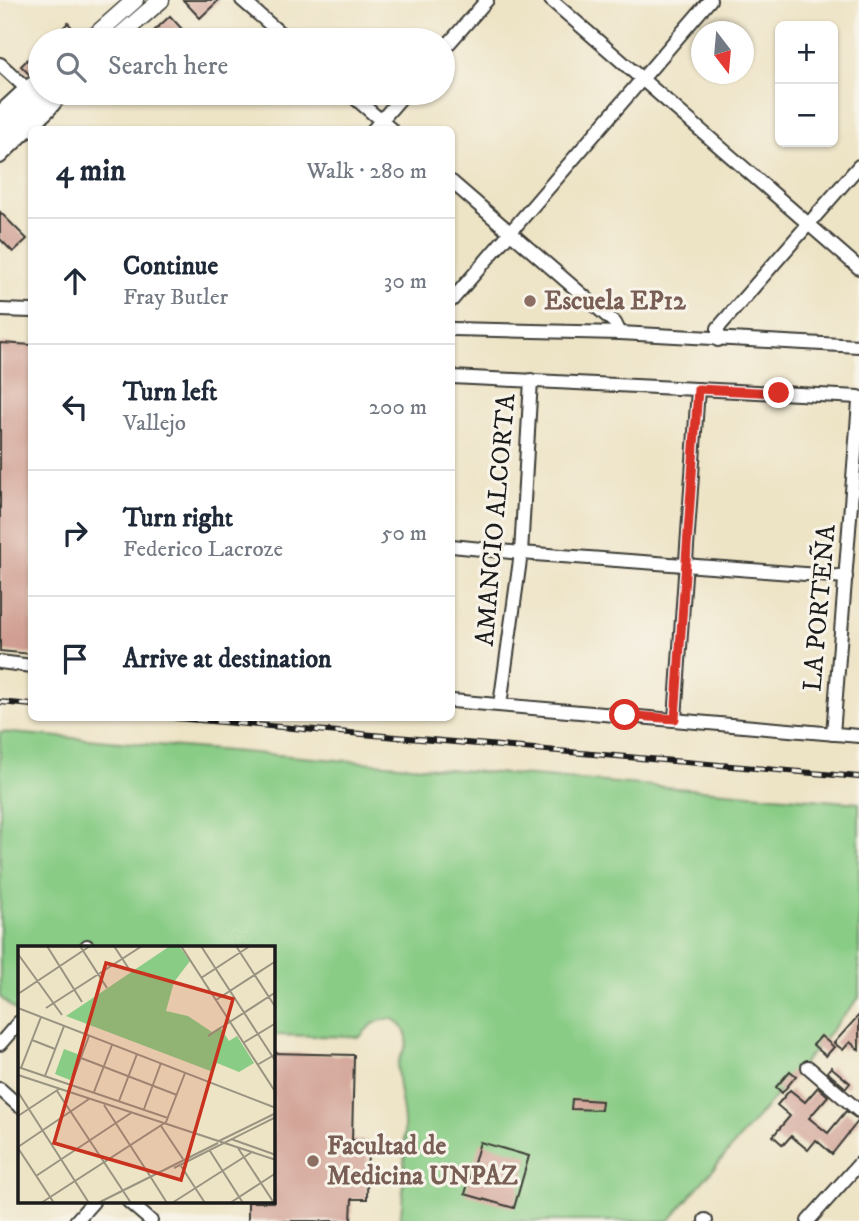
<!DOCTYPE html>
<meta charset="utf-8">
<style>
body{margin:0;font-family:"IM FELL DW Pica",serif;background:#f2f2f3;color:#1f2937}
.controls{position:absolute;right:21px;top:21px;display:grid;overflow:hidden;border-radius:10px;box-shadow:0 2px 5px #0004}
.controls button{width:63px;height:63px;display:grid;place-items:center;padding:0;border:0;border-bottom:2px solid #e0e1e3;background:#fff;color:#1f2937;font:35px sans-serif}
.compass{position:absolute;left:691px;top:21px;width:63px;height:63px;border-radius:50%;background:#fff;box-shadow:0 2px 5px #0004;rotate:164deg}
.stop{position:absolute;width:21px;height:21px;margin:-16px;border:5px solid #d93025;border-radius:50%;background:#fff}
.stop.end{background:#d93025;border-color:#fff;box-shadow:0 2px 7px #0008}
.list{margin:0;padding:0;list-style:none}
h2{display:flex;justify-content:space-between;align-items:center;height:91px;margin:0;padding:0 28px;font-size:30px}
h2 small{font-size:23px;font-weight:400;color:#747a83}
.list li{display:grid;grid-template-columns:46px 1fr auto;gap:21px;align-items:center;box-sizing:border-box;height:126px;padding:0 28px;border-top:2px solid #e0e1e3}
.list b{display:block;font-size:26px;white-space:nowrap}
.list p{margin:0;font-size:23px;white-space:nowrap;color:#747a83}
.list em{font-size:23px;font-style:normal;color:#747a83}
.icon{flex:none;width:38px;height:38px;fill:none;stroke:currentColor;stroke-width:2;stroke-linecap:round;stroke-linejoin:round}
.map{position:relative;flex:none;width:859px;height:1221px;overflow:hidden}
.search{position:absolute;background:#fff;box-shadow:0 2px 5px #0004;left:28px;top:28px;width:427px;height:77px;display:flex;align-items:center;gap:18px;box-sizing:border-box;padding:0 24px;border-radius:38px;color:#747a83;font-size:26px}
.panel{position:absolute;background:#fff;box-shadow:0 2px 5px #0004;left:28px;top:126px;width:427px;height:595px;border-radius:10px}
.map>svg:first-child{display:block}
</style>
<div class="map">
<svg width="859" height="1221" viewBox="0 0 859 1221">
<rect width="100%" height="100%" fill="#f7f3e8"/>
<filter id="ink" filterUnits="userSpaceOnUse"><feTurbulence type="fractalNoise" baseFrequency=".0143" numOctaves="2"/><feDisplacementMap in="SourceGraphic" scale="14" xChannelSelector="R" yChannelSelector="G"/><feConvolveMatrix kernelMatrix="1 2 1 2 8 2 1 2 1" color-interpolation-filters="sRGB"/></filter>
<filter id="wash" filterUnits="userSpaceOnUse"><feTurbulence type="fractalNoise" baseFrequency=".00686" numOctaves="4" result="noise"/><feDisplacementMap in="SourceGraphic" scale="28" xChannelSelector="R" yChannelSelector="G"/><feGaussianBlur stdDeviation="1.57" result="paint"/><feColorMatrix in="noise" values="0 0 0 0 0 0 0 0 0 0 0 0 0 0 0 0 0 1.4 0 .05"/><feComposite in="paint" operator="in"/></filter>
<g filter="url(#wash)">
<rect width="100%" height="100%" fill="#ede3c5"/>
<path fill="#88cc85" stroke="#527450" stroke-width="2" d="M0,732L859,803V998L669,1221H400C404,1192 405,1153 404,1123C404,1108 395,1077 398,1064C400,1052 411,1048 406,1034C396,1007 372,1021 360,1037L273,1035V948H19V1014L0,997Z"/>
<g id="blocks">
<g fill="#d09e92">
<path d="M183,0H219L200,18Z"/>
<path d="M170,16L192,40H144L155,30Z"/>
<path d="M68,23L79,35L74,40H50Z"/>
<path d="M40,47V68L29,74L21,66Z"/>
<path d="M0,212L27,239L13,252L0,239Z"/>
<path d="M0,343L32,345V654L0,651Z"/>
<path d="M859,1015V1050L850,1042L843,1050L834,1043Z"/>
<path d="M821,1036L834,1047L826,1056L813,1045Z"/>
<path d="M273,1053L354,1055L352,1140L368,1141L367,1199H352L351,1221H248V1202H273Z"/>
<path d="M831,1067L850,1083L846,1088L827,1072Z"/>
<path d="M790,1071L796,1076L782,1093L776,1087Z"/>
<path d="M818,1087L828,1096L809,1118L828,1133L846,1111L859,1120L832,1154L816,1140L808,1150L791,1136L783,1145L773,1136L790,1116L777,1105L790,1090L805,1102Z"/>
<path d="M572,1099L602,1101L601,1110L571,1109Z"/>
<path d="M480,1142L529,1156L514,1208L465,1194Z"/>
</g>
</g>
</g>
<g filter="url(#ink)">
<use href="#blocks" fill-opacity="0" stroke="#3b3a35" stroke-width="2"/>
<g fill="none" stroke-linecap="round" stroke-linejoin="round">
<g stroke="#3b3a35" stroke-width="16">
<g id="minor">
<path d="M242,0L288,40"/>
<path d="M551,0L859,268"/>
<path d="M443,50L487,0"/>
<path d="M0,64L26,88"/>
<path d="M349,93L392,130"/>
<path d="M0,112L26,88L40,78"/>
<path d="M373,130L405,93"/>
<path d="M0,157L49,110L59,98"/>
<path d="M452,182L615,323L620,333"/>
<path d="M452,300L710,0"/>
<path d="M0,310L32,311"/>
<path d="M452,329L620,333L859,346"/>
<path d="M718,340V328L859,166"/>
<path d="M452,377L859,397"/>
<path d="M452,546L521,553L846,577"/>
<path d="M0,662L32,666"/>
<path d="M452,701L859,736"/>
<path d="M500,705L521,553L531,380"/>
<path d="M675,719L698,389"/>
<path d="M833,734L859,402"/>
<path d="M86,948L87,946"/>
<path d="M0,1044L19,1022"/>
<path d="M808,1067L859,1111"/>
<path d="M0,1089L19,1106"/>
<path d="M129,1202L151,1221"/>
<path d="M705,1220L706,1221"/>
<path d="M76,1221L93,1202"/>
<path d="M808,1221L859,1164"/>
</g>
</g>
<g stroke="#3b3a35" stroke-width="19">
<g id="major">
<path d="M90,40L135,0"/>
<path d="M115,40L161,0"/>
<path d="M0,127L40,88"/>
<path d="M0,145L56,93"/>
</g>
</g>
<use href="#minor" stroke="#fff" stroke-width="12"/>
<use href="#major" stroke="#fff" stroke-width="16"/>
<g stroke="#1c1c1c" stroke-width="6">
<g id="rail">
<path d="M0,702L32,705"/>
<path d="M176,718L859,777"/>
</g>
</g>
<use href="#rail" stroke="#f7f3e8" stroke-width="3.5" stroke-dasharray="10" stroke-linecap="butt"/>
</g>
</g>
<g fill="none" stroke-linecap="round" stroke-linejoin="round" filter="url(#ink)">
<path stroke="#d93025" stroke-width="9" d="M625,715L675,719L698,389L779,393"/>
</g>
<g fill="#8d6e63" stroke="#f7f3e8" stroke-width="2.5">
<circle cx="530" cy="301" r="7"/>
<circle cx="313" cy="1161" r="7"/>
</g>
<g text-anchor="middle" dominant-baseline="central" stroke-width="6" stroke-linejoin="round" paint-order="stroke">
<g font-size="26" font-weight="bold" fill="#785e54" stroke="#f7f3e8" text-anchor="start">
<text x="544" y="301">Escuela EP12</text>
<text x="327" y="1146">Facultad de<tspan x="327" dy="30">Medicina UNPAZ</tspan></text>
</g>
<g font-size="26" fill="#1c1c1c" stroke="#f7f3e8">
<text transform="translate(496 520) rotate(-85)">AMANCIO ALCORTA</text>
<text transform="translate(820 608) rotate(-85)">LA PORTEÑA</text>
</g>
</g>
<g transform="translate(18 946)">
<rect width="257" height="257" fill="#ede3c5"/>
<path d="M152,0H161L172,15L156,36L148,65L170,70L194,86L202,81L211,95L219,90L236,117L221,126L199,117L195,126L48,70ZM46,103L62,109L52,134L37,128Z" fill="#88cc85"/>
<path fill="none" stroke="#999381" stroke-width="2" d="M29,0L64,56M62,0L89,42M96,0L111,23M163,0L258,147M183,0L258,116M218,0L258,62M0,8L44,69M183,32L232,0M0,48L72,0M198,54L258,15M0,62L258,162M28,62L124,0M190,90L258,46M14,94L37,103M225,97L258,77M63,112L159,149M239,119L258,108M0,121L150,172M3,122L23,71M0,129L258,214M27,130L46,80M53,138L71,90M39,145L113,257M0,146L71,257M76,146L94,99M101,155L119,108M86,159L132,230M126,163L143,117M0,170L41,143M143,180L165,213M213,193L258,209M201,195L258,167M0,201L71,153M0,202L36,257M220,202L256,257M192,205L225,257M163,220L187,257M156,222L258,171M18,230L113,167M132,230L149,257M23,257L148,176L167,127M80,257L200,197M154,257L234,206M212,257L258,227"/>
<path fill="#c8321e" fill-opacity="0.15" stroke="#c8321e" stroke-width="3.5" d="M88,17L215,53L163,234L36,197Z"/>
<rect width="257" height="257" fill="none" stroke="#1c1c1c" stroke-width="3.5"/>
</g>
</svg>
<div class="controls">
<button>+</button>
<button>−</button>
</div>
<svg class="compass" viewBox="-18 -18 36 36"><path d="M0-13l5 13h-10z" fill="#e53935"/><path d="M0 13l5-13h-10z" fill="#747a83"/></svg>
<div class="stop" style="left:625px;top:715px"></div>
<div class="stop end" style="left:779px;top:393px"></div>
<div class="search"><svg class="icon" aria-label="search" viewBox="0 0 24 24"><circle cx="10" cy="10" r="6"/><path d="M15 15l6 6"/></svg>Search here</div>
<section class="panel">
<h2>4 min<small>Walk · 280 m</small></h2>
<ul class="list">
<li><svg class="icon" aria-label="ahead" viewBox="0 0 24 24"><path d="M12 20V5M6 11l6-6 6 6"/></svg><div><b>Continue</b><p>Fray Butler</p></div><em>30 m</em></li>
<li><svg class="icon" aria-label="left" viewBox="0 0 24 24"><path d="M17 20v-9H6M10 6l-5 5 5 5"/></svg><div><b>Turn left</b><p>Vallejo</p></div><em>200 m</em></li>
<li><svg class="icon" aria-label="right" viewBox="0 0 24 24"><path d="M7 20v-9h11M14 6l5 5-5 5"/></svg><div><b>Turn right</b><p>Federico Lacroze</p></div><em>50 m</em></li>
<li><svg class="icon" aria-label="arrive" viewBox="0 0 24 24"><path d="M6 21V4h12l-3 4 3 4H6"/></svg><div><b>Arrive at destination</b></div></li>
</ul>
</section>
</div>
